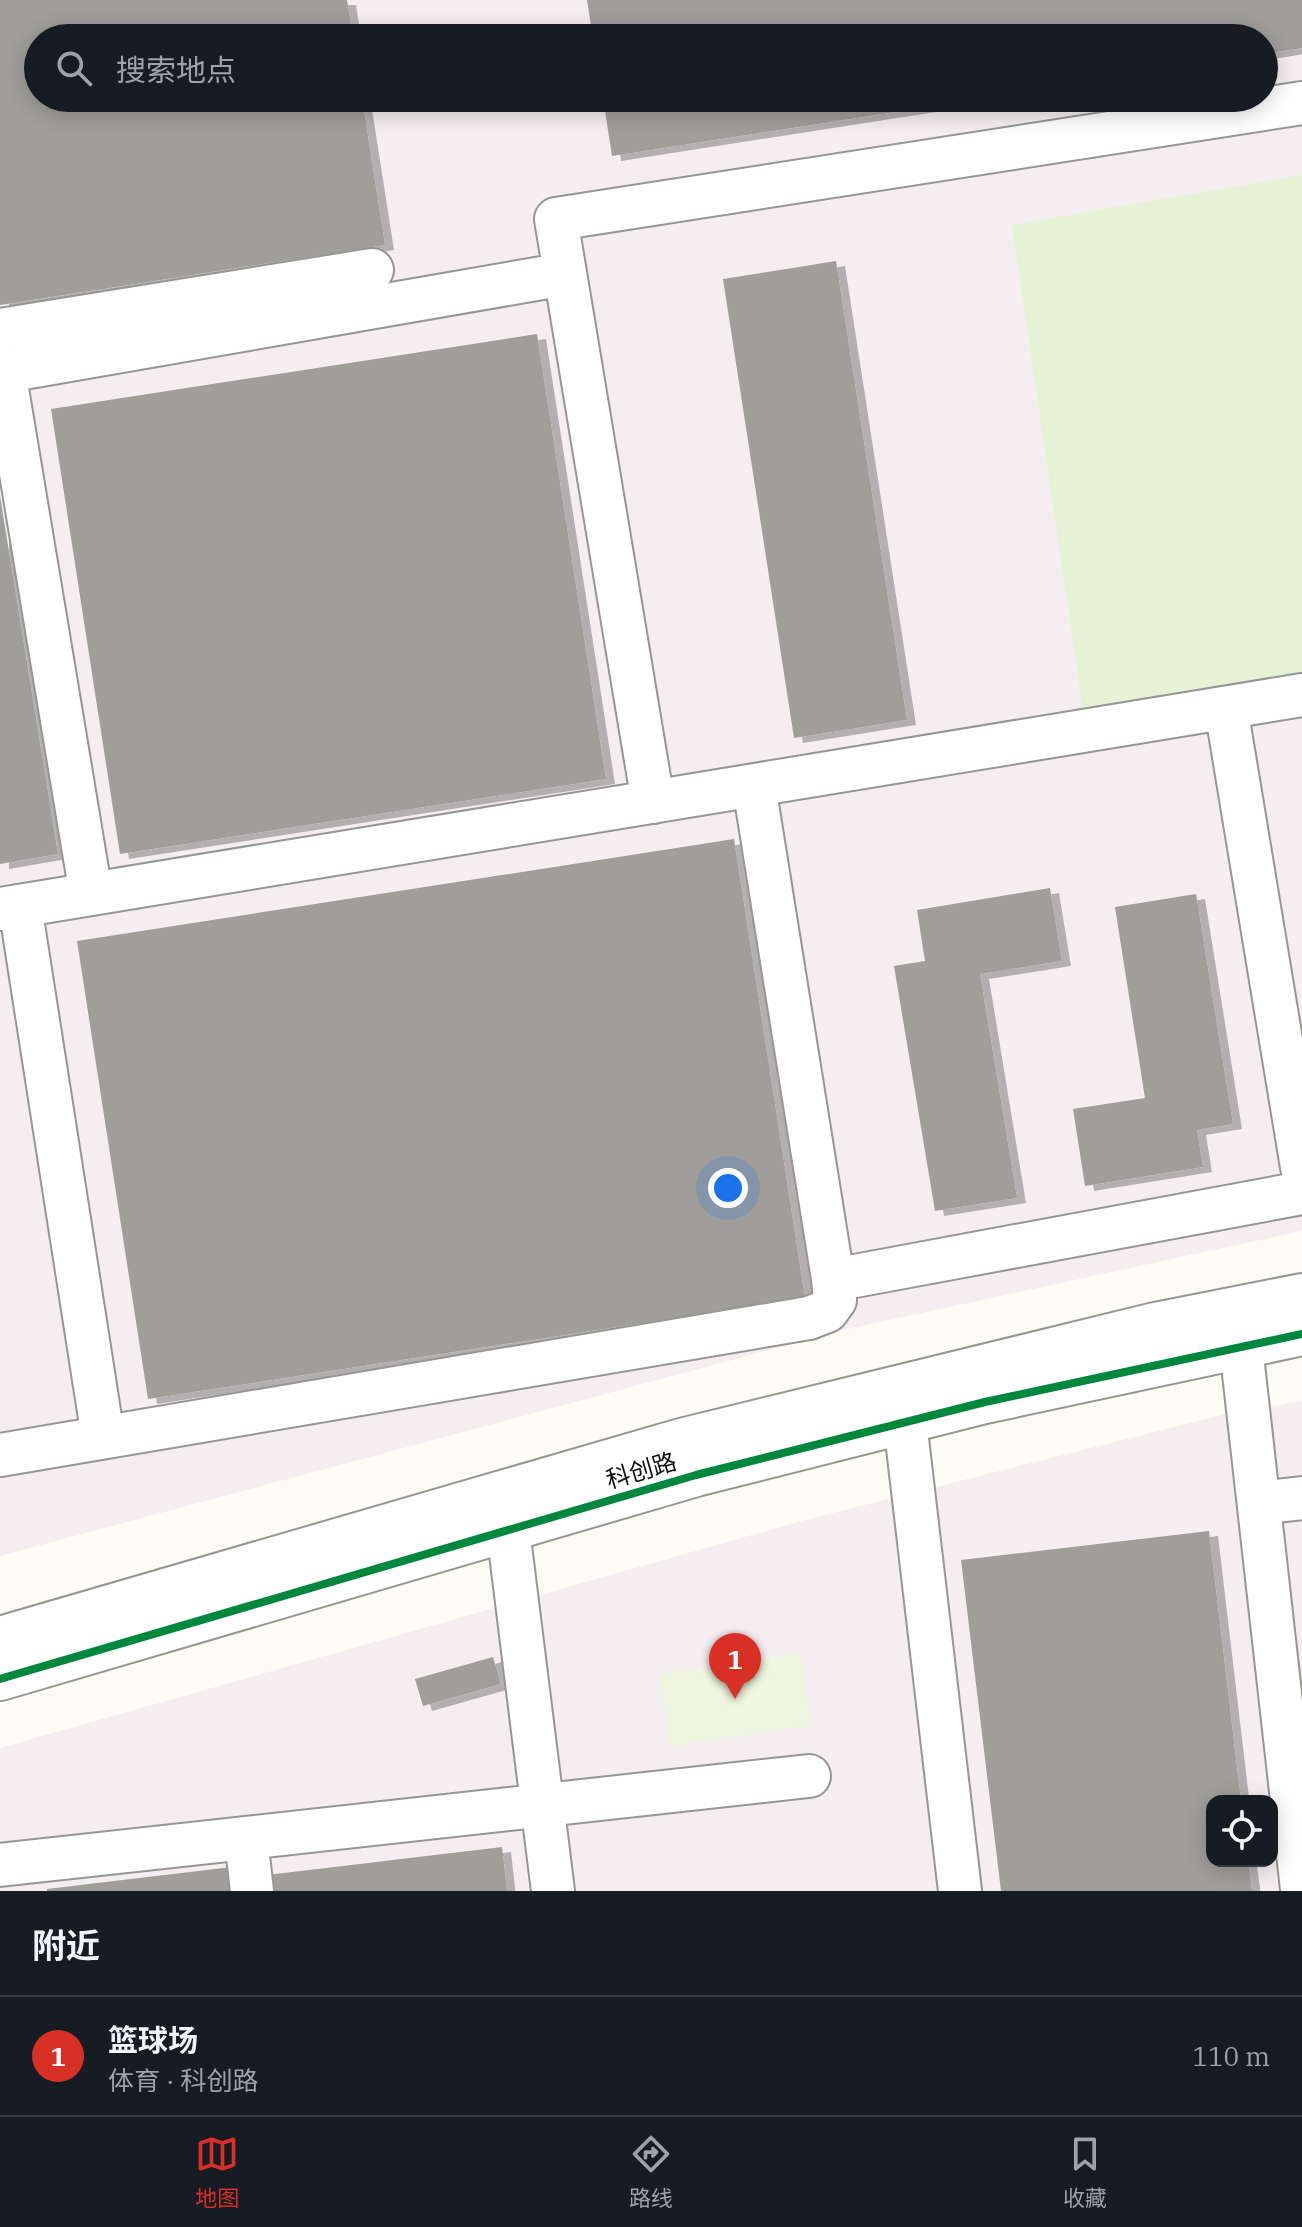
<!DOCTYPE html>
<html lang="zh">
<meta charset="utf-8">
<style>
body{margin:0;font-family:"IBM Plex Serif","Noto Sans SC",serif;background:#242831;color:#f1f3f6}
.controls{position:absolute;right:24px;bottom:24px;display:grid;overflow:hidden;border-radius:16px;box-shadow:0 4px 20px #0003}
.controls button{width:72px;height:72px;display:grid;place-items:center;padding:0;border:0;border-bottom:2px solid #363941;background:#171b24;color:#f1f3f6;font:40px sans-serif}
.you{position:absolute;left:728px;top:1188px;width:28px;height:28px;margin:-20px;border:6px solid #fff;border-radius:50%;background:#1a73e8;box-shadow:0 0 0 12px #1a73e833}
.badge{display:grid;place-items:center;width:52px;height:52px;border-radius:50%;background:#d93025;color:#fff;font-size:26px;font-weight:700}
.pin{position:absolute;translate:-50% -66px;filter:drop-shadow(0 2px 4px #0008)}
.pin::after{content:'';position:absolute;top:42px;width:28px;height:24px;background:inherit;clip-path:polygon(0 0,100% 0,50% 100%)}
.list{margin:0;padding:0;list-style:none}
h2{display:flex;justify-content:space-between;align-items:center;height:104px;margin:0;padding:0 32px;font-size:34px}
h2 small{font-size:26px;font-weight:400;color:#9ea1a6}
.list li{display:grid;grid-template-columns:52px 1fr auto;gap:24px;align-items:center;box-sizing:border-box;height:120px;padding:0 32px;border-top:2px solid #363941}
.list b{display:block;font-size:30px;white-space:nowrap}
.list p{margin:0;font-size:26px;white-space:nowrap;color:#9ea1a6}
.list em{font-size:26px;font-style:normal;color:#9ea1a6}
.icon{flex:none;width:44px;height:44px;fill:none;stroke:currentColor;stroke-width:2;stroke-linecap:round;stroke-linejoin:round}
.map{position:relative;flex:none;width:1302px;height:1891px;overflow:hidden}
.search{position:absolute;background:#171b24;box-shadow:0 4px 20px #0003;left:24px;right:24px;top:24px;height:88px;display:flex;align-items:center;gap:20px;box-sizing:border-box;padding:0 28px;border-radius:44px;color:#9ea1a6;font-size:30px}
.sheet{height:224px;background:#171b24}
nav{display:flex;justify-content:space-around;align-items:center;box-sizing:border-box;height:112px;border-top:2px solid #363941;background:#171b24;font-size:22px;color:#9ea1a6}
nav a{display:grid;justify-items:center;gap:4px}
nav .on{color:#d93025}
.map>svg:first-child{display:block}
</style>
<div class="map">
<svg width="1302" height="1891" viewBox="0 0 1302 1891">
<defs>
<filter id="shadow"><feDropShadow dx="9" dy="5" stdDeviation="0" flood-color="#0004"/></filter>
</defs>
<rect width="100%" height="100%" fill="#fcfbf5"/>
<g fill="#f4eef1" fill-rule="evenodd">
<path d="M0,0H1302V1231L852,1328L0,1556ZM38,38H1264V98H38Z"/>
<path d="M1302,1401V1891H0V1748L805,1520L1222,1415ZM1212,1801H1272V1861H1212Z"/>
</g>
<path fill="#e5f2d5" d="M1302,175V673L1083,710L1012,225Z"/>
<path fill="#eff6df" d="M800,1653L811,1725L671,1746L660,1674Z"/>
<g fill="#a09e9a" filter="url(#shadow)">
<path d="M0,0H347L353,38H38V98H362L385,245L0,305Z"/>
<path d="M587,0H1302V48L1264,54V38H593Z"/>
<path d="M603,98H972V100L612,156Z"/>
<path d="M836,261L907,720L794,738L723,279Z"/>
<path d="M537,334L606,779L120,854L51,409Z"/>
<path d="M0,496L58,854L0,864Z"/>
<path d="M734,839L805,1298L148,1399L77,941Z"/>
<path d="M1050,888L1062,961L980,974L1017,1198L935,1211L894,966L925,961L917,910Z"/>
<path d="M1196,894L1233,1124L1197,1130L1203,1167L1085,1186L1073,1109L1145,1098L1115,907Z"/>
<path d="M1209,1531L1241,1801H1212V1861H1248L1252,1891H1001L961,1560Z"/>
<path d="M493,1657L501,1684L423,1706L415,1679Z"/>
<path d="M502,1847L507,1891H269L267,1875Z"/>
<path d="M240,1866L243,1891H47V1889Z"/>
</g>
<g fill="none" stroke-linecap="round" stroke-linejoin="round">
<g stroke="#969693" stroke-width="46">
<g id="minor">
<path d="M0,330L372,270"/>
<path d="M4,371L91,894"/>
<path d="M0,372L565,274"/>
<path d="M1226,708L1302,1167"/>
<path d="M653,802L556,219L1302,103"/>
<path d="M20,906L103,1437"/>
<path d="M0,909L1302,695"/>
<path d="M855,1276L1302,1193"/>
<path d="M1241,1347L1302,1889"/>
<path d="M905,1422L960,1891"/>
<path d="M0,1455L809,1318L827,1311L835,1300L833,1279L754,786"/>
<path d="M1259,1503L1302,1498"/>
<path d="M508,1530L553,1891"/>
<path d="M0,1638L681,1440L1155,1324L1302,1295"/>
<path d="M0,1679L696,1475L985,1402L1302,1334"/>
<path d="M246,1839L252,1891"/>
<path d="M0,1865L809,1776"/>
</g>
</g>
<use href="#minor" stroke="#fffefe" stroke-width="42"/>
<g stroke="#fff" stroke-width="13">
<path id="cycleway" d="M0,1679L696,1475L985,1402L1302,1334"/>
</g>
<use href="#cycleway" stroke="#00873e" stroke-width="8"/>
</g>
<g text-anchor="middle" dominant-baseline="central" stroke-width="8" stroke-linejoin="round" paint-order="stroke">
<g font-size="24" fill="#101010" stroke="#fff">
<text transform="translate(641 1470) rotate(-16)">科创路</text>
</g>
</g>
</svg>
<div class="controls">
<button><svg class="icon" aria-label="locate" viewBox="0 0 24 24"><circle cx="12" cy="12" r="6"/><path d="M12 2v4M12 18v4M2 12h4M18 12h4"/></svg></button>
</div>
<div class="you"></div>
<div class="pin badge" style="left:735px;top:1699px">1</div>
<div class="search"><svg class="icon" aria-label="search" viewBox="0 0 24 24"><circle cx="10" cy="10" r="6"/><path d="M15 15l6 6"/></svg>搜索地点</div>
</div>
<section class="sheet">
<h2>附近<small></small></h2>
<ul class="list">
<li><span class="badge">1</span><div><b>篮球场</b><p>体育 · 科创路</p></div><em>110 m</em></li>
</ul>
</section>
<nav>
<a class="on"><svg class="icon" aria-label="map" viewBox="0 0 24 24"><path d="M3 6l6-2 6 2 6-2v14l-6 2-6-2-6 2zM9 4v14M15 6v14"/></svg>地图</a>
<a><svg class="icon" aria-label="directions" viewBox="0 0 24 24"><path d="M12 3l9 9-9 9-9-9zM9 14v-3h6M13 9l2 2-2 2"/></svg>路线</a>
<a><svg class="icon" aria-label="saved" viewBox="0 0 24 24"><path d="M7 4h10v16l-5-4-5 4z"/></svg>收藏</a>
</nav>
